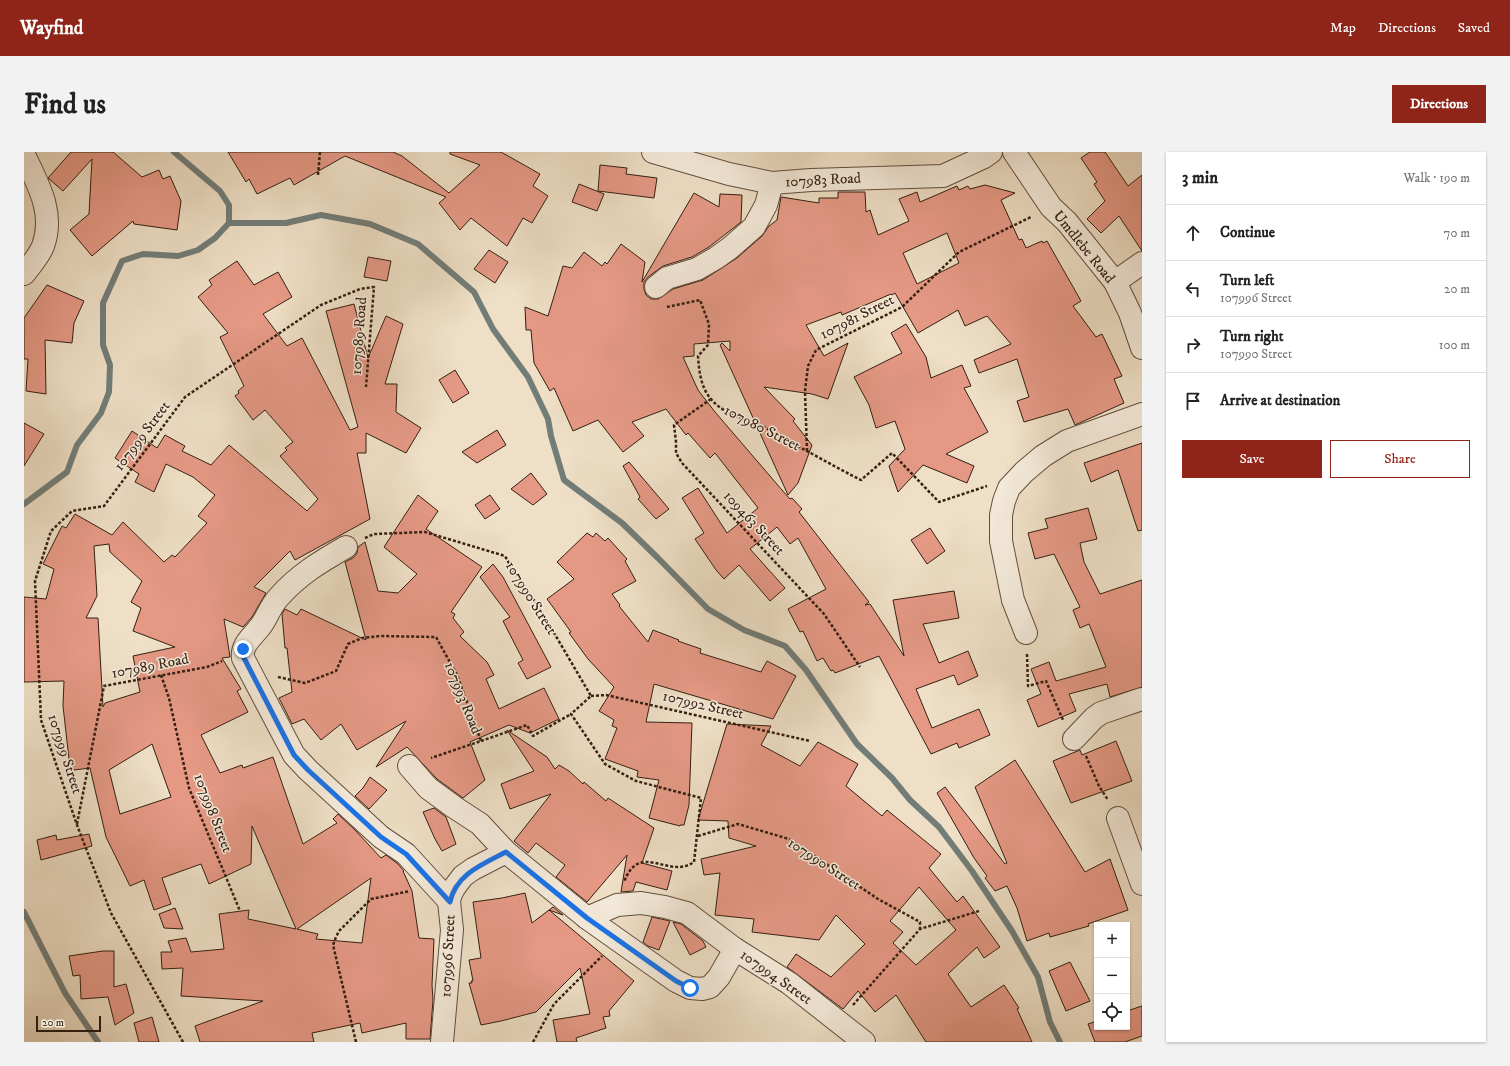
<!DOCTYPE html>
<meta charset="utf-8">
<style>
body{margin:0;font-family:"IM FELL DW Pica",serif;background:#f2f2f2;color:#222}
.controls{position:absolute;right:12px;bottom:12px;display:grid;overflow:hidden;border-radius:0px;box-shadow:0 1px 3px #0004}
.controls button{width:36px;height:36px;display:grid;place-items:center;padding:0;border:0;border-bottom:1px solid #e0e0e0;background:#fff;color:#222;font:20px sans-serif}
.scale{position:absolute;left:12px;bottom:10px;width:65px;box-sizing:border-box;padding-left:4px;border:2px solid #351f11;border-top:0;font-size:11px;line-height:14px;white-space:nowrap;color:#351f11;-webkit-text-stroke:3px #f4eada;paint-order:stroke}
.stop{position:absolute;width:12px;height:12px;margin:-9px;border:3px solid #1a73e8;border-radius:50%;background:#fff}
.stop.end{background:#1a73e8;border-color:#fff;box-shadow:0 1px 4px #0008}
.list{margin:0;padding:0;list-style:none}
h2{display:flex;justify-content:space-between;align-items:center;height:52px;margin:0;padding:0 16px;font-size:17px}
h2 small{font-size:13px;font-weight:400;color:#767676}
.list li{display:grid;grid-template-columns:26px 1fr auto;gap:12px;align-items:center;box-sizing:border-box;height:56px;padding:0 16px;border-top:1px solid #e0e0e0}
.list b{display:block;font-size:15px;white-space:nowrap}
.list p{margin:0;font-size:13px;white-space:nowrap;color:#767676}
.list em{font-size:13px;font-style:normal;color:#767676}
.actions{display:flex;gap:8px;padding:12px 16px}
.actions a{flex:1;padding:9px 0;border:1px solid #8f2418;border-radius:0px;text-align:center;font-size:14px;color:#8f2418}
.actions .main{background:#8f2418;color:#fff}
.icon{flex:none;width:22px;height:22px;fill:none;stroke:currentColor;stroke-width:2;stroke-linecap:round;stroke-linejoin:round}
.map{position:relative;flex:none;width:1118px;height:890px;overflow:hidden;border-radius:0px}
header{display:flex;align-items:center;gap:24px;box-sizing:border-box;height:56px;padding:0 20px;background:#8f2418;color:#fff}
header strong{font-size:19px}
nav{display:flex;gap:22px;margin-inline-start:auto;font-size:14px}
.intro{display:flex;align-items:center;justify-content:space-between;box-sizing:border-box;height:96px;padding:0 24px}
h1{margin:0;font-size:28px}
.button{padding:10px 18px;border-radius:0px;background:#8f2418;color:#fff;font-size:14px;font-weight:700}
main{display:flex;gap:24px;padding:0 24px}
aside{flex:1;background:#fff;border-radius:0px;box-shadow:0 1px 3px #0004}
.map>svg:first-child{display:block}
</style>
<header>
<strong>Wayfind</strong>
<nav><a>Map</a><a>Directions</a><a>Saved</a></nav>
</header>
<div class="intro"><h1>Find us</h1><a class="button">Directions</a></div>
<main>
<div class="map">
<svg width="1118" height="890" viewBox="0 0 1118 890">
<rect width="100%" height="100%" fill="#eedfc6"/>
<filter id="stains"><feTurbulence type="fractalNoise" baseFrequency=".005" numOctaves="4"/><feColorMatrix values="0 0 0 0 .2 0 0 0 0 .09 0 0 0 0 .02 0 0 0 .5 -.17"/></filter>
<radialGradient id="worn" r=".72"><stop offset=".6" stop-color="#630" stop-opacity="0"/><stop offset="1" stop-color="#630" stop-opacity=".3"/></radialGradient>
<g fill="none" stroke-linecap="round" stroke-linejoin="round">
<g stroke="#727d78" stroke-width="6">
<path d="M205,71H262L297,63L346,72L394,92L450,140L469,177L504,225L524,267L527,284L540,328L598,371L634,406L684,457L720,478L761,494L782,518L833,592L868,626L886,648L915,675L948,719L988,779L1014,825L1026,870L1036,890"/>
<path d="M0,352L43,320L53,293L77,261L85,240L86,213L79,193V151L98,109L119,102L154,104L174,98L191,86L205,71V53L196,39L150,0"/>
<path d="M0,760L41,841L74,890"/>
</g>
</g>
<g fill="#e59985" stroke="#351f11" fill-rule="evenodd">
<path d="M47,0H89L118,25L135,18L139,27L146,24L157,49L153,78L110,72L109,69L68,104L46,78L65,62L68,7L39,39L24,26Z"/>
<path d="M204,0H369L378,4L425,41L456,13L426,2V0H477L516,22L509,34L524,44L508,71L499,66L483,94L447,66L436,78L415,51L422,45L321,4L270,33L266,26L233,42L225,27L222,30Z"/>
<path d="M1066,0H1081L1104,34L1118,23V99L1095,64L1077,81L1063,67L1081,49L1070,32L1073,30L1057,6Z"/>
<path d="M576,13L603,16L602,22L633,26L630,46L574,39Z"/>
<path d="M555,32L580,42L573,59L548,50Z"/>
<path d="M961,33L991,41L977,48L995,88L998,87L1002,96L1018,89L1019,91L1023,89L1057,149L1049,154L1072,185L1078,182L1098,224L1090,227L1100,251L1051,273L1044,257L1000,270L993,249L1005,245L993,207L955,221L950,208L987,192L963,164L941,174L934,158L894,181L871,141L868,143L867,142L818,163L817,160L782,173L800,204L824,191L804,247L788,242L740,235L771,267L769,269L788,293L774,331L764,343L696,193L698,191L706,199V189L670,192V204L659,205L674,238L691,260L758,338L766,347L768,346L778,357L775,360L845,450L841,453L846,452L880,504L869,448L930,439L935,466L899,472L915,511L944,499L954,524L934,533L930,523L892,537L908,576L955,557L966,583L935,596L933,591L907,602L855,504L811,521L809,518L807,519L799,506L793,509L779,479L776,480L764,457L802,437L774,386L766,392L753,375L726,397L761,436L746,449L715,413L700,427L692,418L671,387L680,381L658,346L674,336L703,381L734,356L691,301L686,306L664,281L662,283L642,257L608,270L620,284L599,300L574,268L549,279L530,236L526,239L510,211L507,178H502L501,155L524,164L539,114L548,116L560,100L578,114L581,110L583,112L597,92L621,110L618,130L670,41L695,55L696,42L718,43L717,70L685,95L668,105L639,114L624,125L620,130V137L622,143L627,147H634L649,137L679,128L713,106L738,84L745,74L753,68L757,45L795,51V46H814V40H841L842,60L846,58L854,83L885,69L875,47L893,40L896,50L933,34L935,38L944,34L946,37ZM923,81L935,111L893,132L879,101Z"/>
<path d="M465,98L484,110L471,131L450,117Z"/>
<path d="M344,105L367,109L363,129L340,125Z"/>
<path d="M213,109L230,133L254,120L268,145L239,162L263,194L278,186L326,278L334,275L302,159L330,152L344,206L362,164L379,172L361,232H373L372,260L397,276L382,301L342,281V301H333L346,367L271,408L266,399L230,435L242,441L228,465L219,475L200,467L206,505L198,506L217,537L213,539L224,560L177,583L196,621L218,613L219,616L249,605L279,692L313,671L309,667L314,662L332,679L357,706L362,703L374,712L380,719H379L388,739L395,786L410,787L408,833L409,848L406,887H382V871L338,881L336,871L288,881L290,890H176L171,874L239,849L157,844L159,816L138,817L137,800H148L144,789L162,786L167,800L200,797L195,762L225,758L224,767L272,777L228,674L227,712L185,732L177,712L138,726L147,752L130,758L120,728L106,734L82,685L66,616L50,618L45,607L39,554L40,529L0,530V445L22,447L30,417L19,412L38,374L42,376L51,362L88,383L99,370L140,410L148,403L151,405L183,371L174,364L191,343L169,325L142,312L130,340L111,330L115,322L91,306L108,279L133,296L141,283L161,294L158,299L187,313L205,293L283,359L294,347L256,304L263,298L261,296L269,290L241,258L229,268L211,244L215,241L214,239L220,234L196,185L204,181L174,145L188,133L185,128ZM85,392L86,400L118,429L107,450L117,456L109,479L151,495L109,504L116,540L81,551L79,555L74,466H62L73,444L70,394ZM128,592L147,645L96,662L85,618ZM347,726L338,791L292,787L294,782L273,777Z"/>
<path d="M23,133L60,149L50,171L48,191L21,188L22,242L2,239L4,207H0V166Z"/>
<path d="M882,172L902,205L907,226L938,213L947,234L940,236L964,280L922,302L950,314L943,331L899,313L874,340L865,314L881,297L871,269L852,276L845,253L830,225L878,201L867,181Z"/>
<path d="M431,218L445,241L429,251L415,228Z"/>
<path d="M0,271L20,282L0,314Z"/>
<path d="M473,278L482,293L453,311L438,300Z"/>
<path d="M1118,291V378L1114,379L1094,318L1067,330L1060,311Z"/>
<path d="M605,310L645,357L632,367L614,347L616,345L599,314Z"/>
<path d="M507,321L523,342L509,353L487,337Z"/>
<path d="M394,343L414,359L402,377L458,415L427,460L431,462L429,466L440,480L436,484L463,510L470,523L462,527L475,557L520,536L535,567L506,581L485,573L446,590L461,628L439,646L413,627L383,595L352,615L382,569L333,598L317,572L297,588L280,567L268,572L255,546L268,540L263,496H261L258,462L261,457L273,463L277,457L342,488L321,410L329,406L333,401L334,395L341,390L354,439L374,441L393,422L360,395Z"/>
<path d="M466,343L476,357L461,367L451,353Z"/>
<path d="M1064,356L1073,387L1056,391L1060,410L1076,442L1118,428V535L1086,545L1083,532L1045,542L1052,559L1014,575L1003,548L1017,542L1007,517L1025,510L1032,529L1082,515L1065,472L1056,476L1049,458L1056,455L1030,402L1011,407L1004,381L1024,376L1021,367Z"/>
<path d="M906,376L921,399L903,412L887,388Z"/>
<path d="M563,381L569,385L572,381L581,389L584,386L603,407L601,409L612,429L588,442L596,453L595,454L624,490L629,478L655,488L654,489L677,497L676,501L737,520L743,509L772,524L749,567L630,532L622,570L668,571L665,653L660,673H656V674L625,666L635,628L613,625L614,619L581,607L593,576L588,574L590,568L575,559L590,535L564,507L545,481L547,480L523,447L550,427L533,410Z"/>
<path d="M469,412L479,425L527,515L503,527L494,511L499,508L479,469L486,465L456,425Z"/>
<path d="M703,572L747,574L737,593L776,614L794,590L834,612L822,634L858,664L863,658L917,702L905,716L933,750L939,744L976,795L960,806L953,795L924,822L947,855L980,833L995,856L993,857L1008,890H902L872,843L851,860L834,839L819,857L763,815L772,802L807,825L841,792L812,763L795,788L728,780L730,767L691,763L696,721L680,723L677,707L732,694L705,686L704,669L674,668ZM895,735L932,778L892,813L869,791L879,780L866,769Z"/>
<path d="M483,578L523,605L531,617L535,613L545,619L559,632L560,630L582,649L584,646L630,676L618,711L648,719L643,738L612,730L609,739L597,740L603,703L563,750L532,725L541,713L512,691L504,701L490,689L527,642L486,657L477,632L510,619Z"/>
<path d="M1092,589L1108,629L1047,651L1029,609L1056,598L1058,603Z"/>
<path d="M991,608L1061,720L1086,707L1104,758L1064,772L1065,774L1026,785L1025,781L1003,789L993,756L983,734L971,739L961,726L963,724L950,706L913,641L921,635L981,712L983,711L951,635Z"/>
<path d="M346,625L363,638L345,657L331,644L339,636Z"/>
<path d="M410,656L422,665L432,692L418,699L411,687L399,660Z"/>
<path d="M65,682L68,694L17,708L13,688L32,683L33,688Z"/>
<path d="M501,741L508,771L525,758L610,829L585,859L586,864L579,865L582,876L552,886L553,890H533L529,868L566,862L556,816L512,860L477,869L457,873L445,831H448L447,829H449L445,808L457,806L449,750L478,746Z"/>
<path d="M529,755L539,763L525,758Z"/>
<path d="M151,756L159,777L140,776L135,762Z"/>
<path d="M628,765L646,769L635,798L624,794L619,790Z"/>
<path d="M649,770L657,772L679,789L682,795L666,803Z"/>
<path d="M79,799H90V835L102,832L110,861L91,873L84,845L57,847L56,823L49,824L45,804Z"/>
<path d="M1046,810L1066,849L1042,859L1025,819Z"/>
<path d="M1118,854V884L1101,890H1071L1064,872L1073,869V875H1103V859Z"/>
<path d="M128,865L135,890H115L110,871Z"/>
</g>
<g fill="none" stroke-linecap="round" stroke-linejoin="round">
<g stroke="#634f3e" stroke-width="24">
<g id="minor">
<path d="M629,0L705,22L748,31L787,28L919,24L960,5L967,0"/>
<path d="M990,0L1027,55L1043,70L1091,130L1106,161L1118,196"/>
<path d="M0,3C14,32 31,61 19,94C15,104 7,113 0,122"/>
<path d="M1091,130L1118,111"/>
<path d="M632,135L643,126L673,117L692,106L706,96L730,75L742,53L748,31"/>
<path d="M322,395C296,410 274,423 254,446C246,455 243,466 236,475C228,485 217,493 219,506L270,603L284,618L357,685L382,702L425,749"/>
<path d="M1002,481L989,448L977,389V363L980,349L985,336L1000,320L1019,304L1043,289L1118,262"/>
<path d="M1050,587L1070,566L1077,561L1118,547"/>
<path d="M385,614L404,636L430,655L456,672L482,700L563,766L652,829L666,836L678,837L686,835L695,825L711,797"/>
<path d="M1094,666L1118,732"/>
<path d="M563,766L593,753L617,751L641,755L663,761L711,797L765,831L840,890"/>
<path d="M418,890L428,778L425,749L427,742L430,736L439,724L449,717L482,700"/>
</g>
</g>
<g stroke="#351f11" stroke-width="2.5" stroke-dasharray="3 2" stroke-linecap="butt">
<path d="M294,23L296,0"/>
<path d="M643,155L676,148L685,172L684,193L674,204C675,219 677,236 687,247C702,265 727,268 746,278C759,284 771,293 783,299C801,309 819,319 837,328L868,301L915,350L963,334"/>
<path d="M687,247L650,273L652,290V301L658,311L800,462L836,515"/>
<path d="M783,299L781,239L784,214L792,198L878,155L935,100L1007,65"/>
<path d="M341,386L350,382L401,380L481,404L490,420L516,457L567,544L547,562L581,612L612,629L677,646L670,710C644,728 616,688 600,730"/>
<path d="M1003,502L1004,534L1022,529L1039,568"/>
<path d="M137,523L145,546L165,636L216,759"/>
<path d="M254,525L281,531L312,519L324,492L338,486L356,484L412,485L433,523L457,589L407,606"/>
<path d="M567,544L582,543L786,589"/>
<path d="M457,589L503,573L509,584L547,562"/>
<path d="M1062,604L1075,634L1084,648"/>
<path d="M53,672L80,534L183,515L198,509"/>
<path d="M674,684L714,672L765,687L854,747L896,770V777"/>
<path d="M829,853L896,777L955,759"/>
<path d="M159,890L87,761L53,673L17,568L11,429L27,379L48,359L80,354L161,245L297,153L336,137L350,135L342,235"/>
<path d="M332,890L309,793L312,785L315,779L347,747L386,739"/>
<path d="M509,890L530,852L578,804"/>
</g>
<use href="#minor" stroke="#f4eada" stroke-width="22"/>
</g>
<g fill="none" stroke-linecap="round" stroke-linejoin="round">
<path stroke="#1a73e8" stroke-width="5" d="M219,497L220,506L270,603L284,618L357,685L382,702L426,750C432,722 459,712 482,700L563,766L652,829L666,836"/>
</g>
<g text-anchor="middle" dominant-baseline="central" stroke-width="3" stroke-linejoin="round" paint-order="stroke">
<g font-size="15" fill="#351f11" stroke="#f4eada">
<text transform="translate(799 28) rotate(-3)">107983 Road</text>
<text transform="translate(1060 95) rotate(51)">Umdlebe Road</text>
<text transform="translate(833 165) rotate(-27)">107981 Street</text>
<text transform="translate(335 184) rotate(-86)">107989 Road</text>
<text transform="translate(738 276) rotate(27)">107980 Street</text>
<text transform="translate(118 284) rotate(-53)">107999 Street</text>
<text transform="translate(730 371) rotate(47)">109463 Street</text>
<text transform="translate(507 446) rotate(58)">107990 Street</text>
<text transform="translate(126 514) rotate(-11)">107989 Road</text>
<text transform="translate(439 546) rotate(68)">107993 Road</text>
<text transform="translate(679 553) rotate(13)">107992 Street</text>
<text transform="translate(41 602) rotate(72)">107999 Street</text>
<text transform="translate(189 661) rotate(69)">107998 Street</text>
<text transform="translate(800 712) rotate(33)">107990 Street</text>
<text transform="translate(424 804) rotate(-87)">107996 Street</text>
<text transform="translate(752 825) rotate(35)">107994 Street</text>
</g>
</g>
<rect width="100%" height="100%" filter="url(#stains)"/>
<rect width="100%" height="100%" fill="url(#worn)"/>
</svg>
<div class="controls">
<button>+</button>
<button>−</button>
<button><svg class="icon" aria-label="locate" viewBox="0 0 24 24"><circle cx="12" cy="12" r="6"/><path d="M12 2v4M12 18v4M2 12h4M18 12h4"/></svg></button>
</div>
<div class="scale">20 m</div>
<div class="stop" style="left:666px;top:836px"></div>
<div class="stop end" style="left:219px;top:497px"></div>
</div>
<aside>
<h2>3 min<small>Walk · 190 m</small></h2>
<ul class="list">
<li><svg class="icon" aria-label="ahead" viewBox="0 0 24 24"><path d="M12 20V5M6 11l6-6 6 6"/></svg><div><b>Continue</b></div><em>70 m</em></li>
<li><svg class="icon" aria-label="left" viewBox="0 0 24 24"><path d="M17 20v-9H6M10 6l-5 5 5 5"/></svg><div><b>Turn left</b><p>107996 Street</p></div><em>20 m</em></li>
<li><svg class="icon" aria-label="right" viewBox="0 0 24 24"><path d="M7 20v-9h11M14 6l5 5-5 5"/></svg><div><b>Turn right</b><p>107990 Street</p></div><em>100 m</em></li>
<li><svg class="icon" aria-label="arrive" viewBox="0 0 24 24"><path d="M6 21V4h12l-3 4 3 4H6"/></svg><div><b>Arrive at destination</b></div></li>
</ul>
<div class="actions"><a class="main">Save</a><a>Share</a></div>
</aside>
</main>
